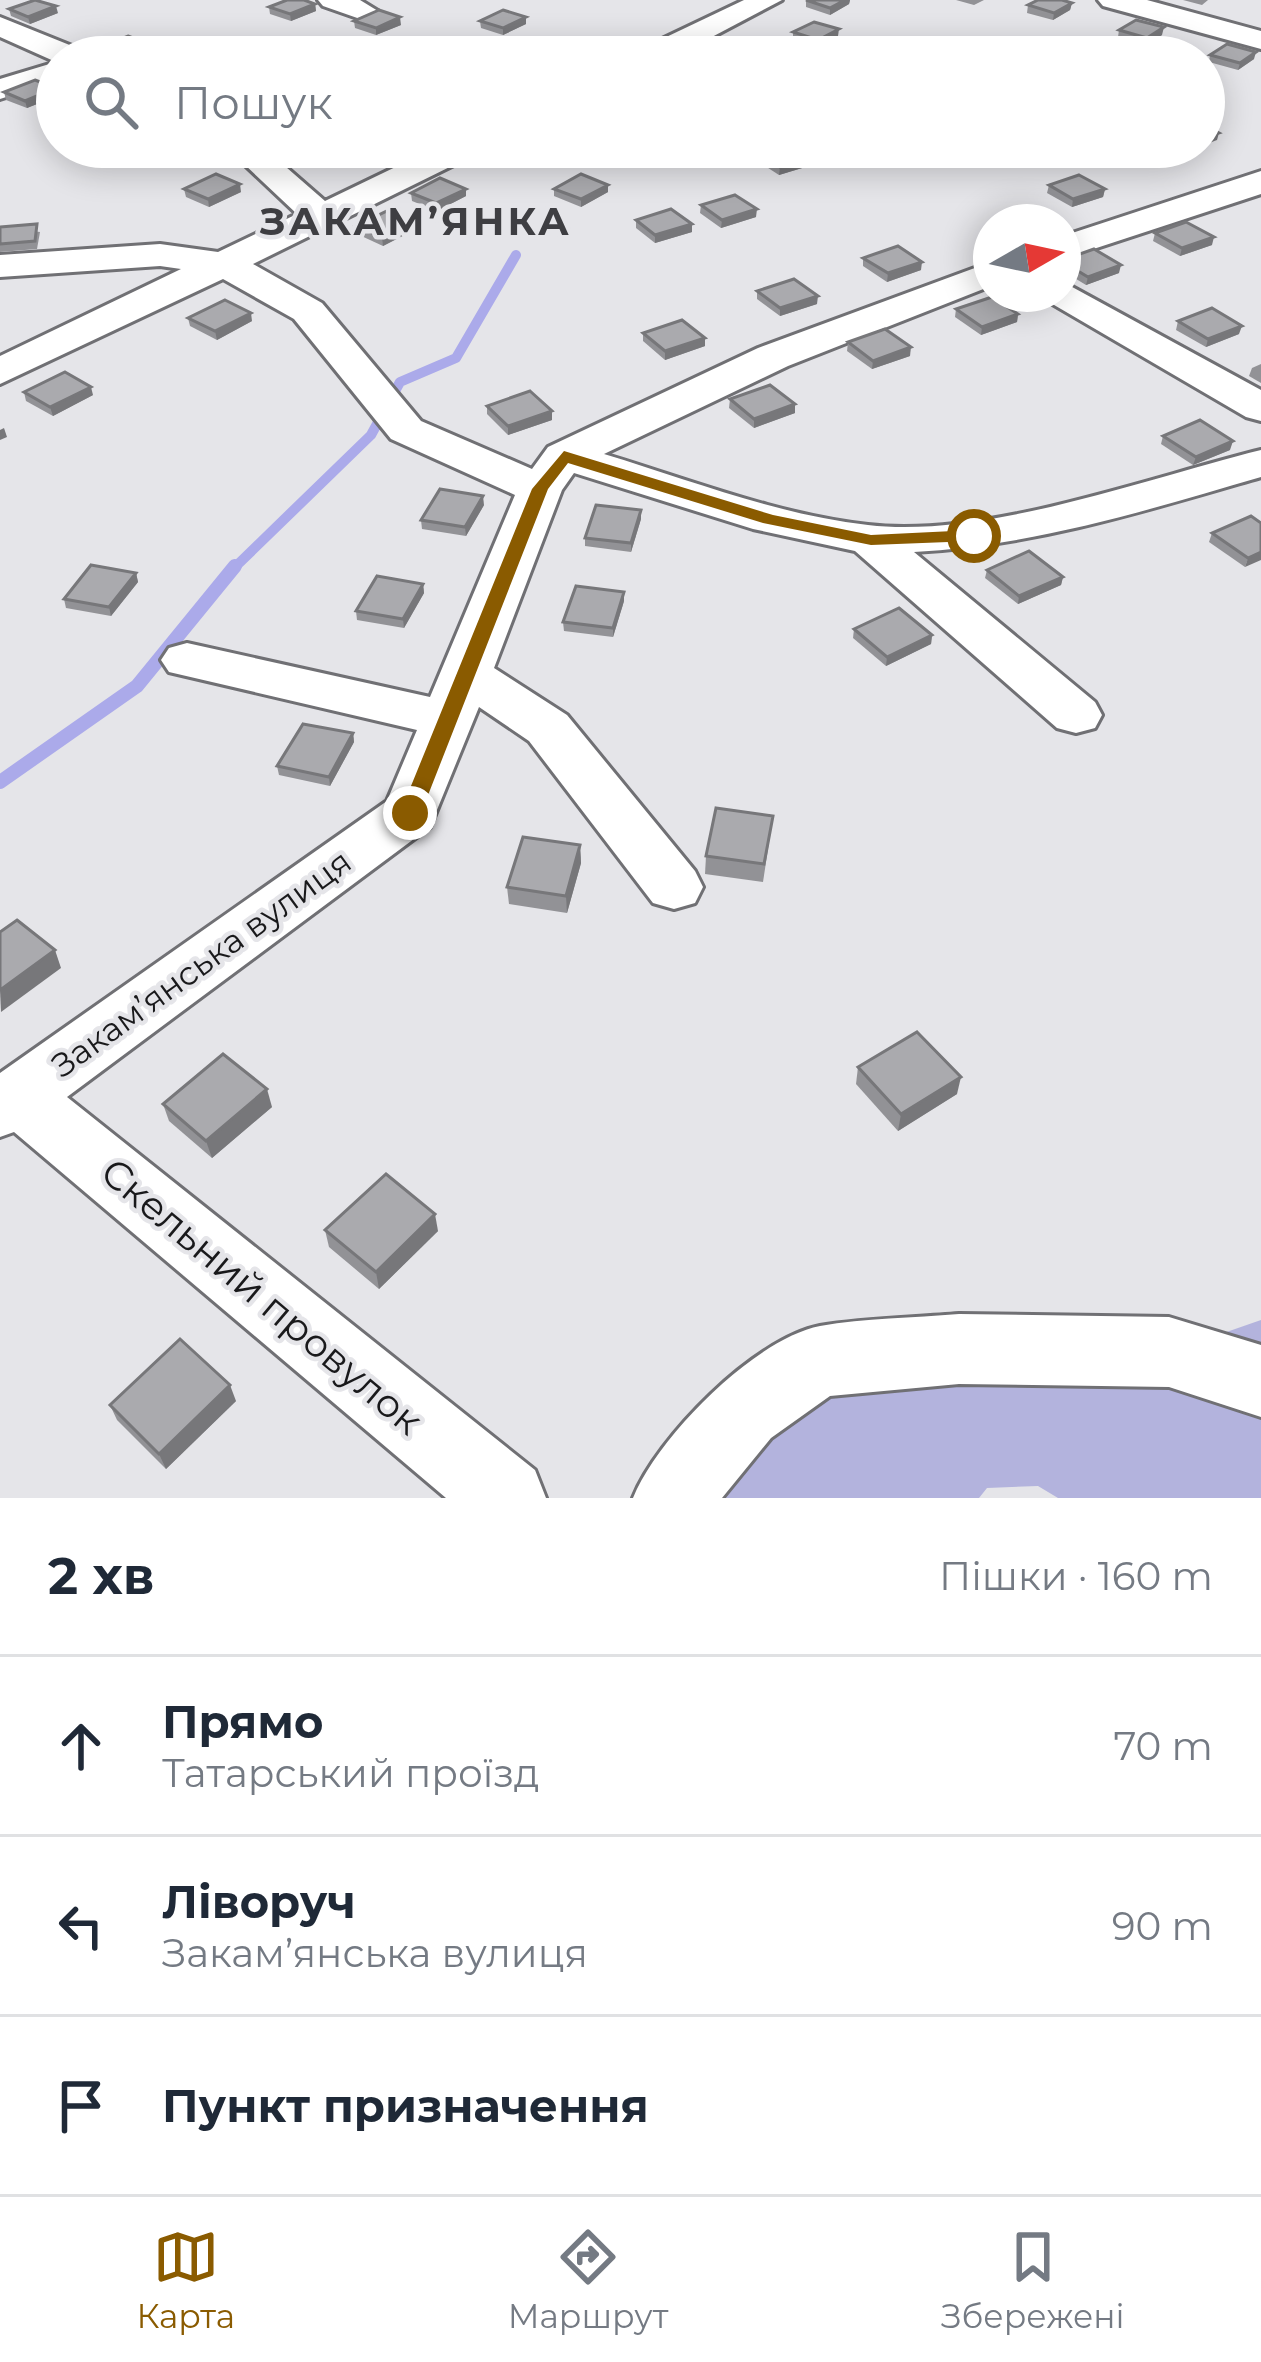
<!DOCTYPE html>
<html lang="uk">
<meta charset="utf-8">
<style>
body{margin:0;font-family:Montserrat,sans-serif;background:#f6f6f7;color:#1f2937}
.compass{position:absolute;left:973px;top:204px;width:108px;height:108px;border-radius:50%;background:#fff;box-shadow:0 6px 30px #0003;rotate:81deg}
.stop{position:absolute;width:36px;height:36px;margin:-27px;border:9px solid #8a5b00;border-radius:50%;background:#fff}
.stop.end{background:#8a5b00;border-color:#fff;box-shadow:0 3px 12px #0008}
.list{margin:0;padding:0;list-style:none}
h2{display:flex;justify-content:space-between;align-items:center;height:156px;margin:0;padding:0 48px;font-size:51px}
h2 small{font-size:39px;font-weight:400;color:#747a83}
.list li{display:grid;grid-template-columns:78px 1fr auto;gap:36px;align-items:center;box-sizing:border-box;height:180px;padding:0 48px;border-top:3px solid #e0e1e3}
.list b{display:block;font-size:45px;white-space:nowrap}
.list p{margin:0;font-size:39px;white-space:nowrap;color:#747a83}
.list em{font-size:39px;font-style:normal;color:#747a83}
.icon{flex:none;width:66px;height:66px;fill:none;stroke:currentColor;stroke-width:2;stroke-linecap:round;stroke-linejoin:round}
.map{position:relative;flex:none;width:1261px;height:1498px;overflow:hidden}
.search{position:absolute;background:#fff;box-shadow:0 6px 30px #0003;left:36px;right:36px;top:36px;height:132px;display:flex;align-items:center;gap:30px;box-sizing:border-box;padding:0 42px;border-radius:66px;color:#747a83;font-size:45px}
.sheet{height:696px;background:#fff}
nav{display:flex;justify-content:space-around;align-items:center;box-sizing:border-box;height:168px;border-top:3px solid #e0e1e3;background:#fff;font-size:33px;color:#747a83}
nav a{display:grid;justify-items:center;gap:6px}
nav .on{color:#8a5b00}
.map>svg:first-child{display:block}
</style>
<div class="map">
<svg width="1261" height="1498" viewBox="0 0 1261 1498">
<rect width="100%" height="100%" fill="#e5e5e9"/>
<path fill="#b3b3dd" d="M1261,1320V1498H1058L1038,1486L987,1488L979,1498H672L744,1412L817,1362L1169,1352Z"/>
<g fill="none" stroke-linecap="round" stroke-linejoin="round">
<path stroke="#abaaea" stroke-width="10" d="M233,569L371,435L400,382L456,358L516,255"/>
<path stroke="#abaaea" stroke-width="14" d="M0,782L137,686L235,566"/>
<g stroke="#707074" stroke-width="6">
<g id="minor">
<path d="M318,0H360L378,11L363,20L323,6Z"/>
<path d="M744,0H782L674,57H634L639,50Z"/>
<path d="M1098,0H1147L1261,31V49L1103,6Z"/>
<path d="M0,17L82,50L87,57H57V81L0,99V79L56,62L0,37Z"/>
<path d="M226,147H263L325,201L437,147H481L476,154L253,264L322,303L421,421L532,469L548,447L758,348L991,262V286L788,366L604,454C690,480 778,515 868,525C985,539 1147,478 1261,450V477C1148,510 1032,546 914,552L1095,702L1102,715L1095,728L1076,733L1057,728L855,551L753,529L574,473L562,490L494,668L567,715L695,871L703,887L695,903L674,909L653,903L529,741L479,707L430,827L67,1097L535,1470L546,1498H446L14,1132L0,1137V1073L387,801L417,730L169,672L161,660L169,648L187,643L430,697L515,495L391,439L294,319L223,279L0,384V356L181,269L160,266L0,277V255L160,244L218,252L297,214Z"/>
<path d="M1261,171V194L1063,259V236Z"/>
<path d="M1063,282L1261,390V421L1246,417L1049,302L1044,294H1063Z"/>
<path d="M959,1314L1169,1317L1261,1345V1417L1169,1387L959,1384L830,1396L771,1438L722,1498H633C657,1438 754,1339 820,1326C865,1318 913,1318 959,1314Z"/>
</g>
</g>
<use href="#minor" fill="#fff" fill-rule="evenodd"/>
</g>
<g fill="#929296">
<path d="M806,0H850L849,4L830,15L806,7Z"/>
<path d="M956,0H984L974,5Z"/>
<path d="M1183,0H1208L1202,5Z"/>
<path d="M1072,3L1070,10L1053,20L1027,13L1028,5Z"/>
<path d="M315,4L316,11L291,21L270,14L269,7Z"/>
<path d="M9,9L58,13L30,24L11,16Z"/>
<path d="M354,21L401,25L376,35L355,28Z"/>
<path d="M480,21L526,24L503,35L481,28Z"/>
<path d="M1119,30L1162,35L1145,45L1118,37Z"/>
<path d="M793,32L838,36L818,47L793,39Z"/>
<path d="M99,48L149,51L135,57H107L101,55Z"/>
<path d="M702,49L749,53L741,57L702,56Z"/>
<path d="M1210,55L1254,59L1238,70L1209,62Z"/>
<path d="M4,92L57,96L27,108L6,100Z"/>
<path d="M323,147H371L347,159L323,149Z"/>
<path d="M564,147H616V148L590,161L564,152Z"/>
<path d="M760,154L813,157L812,165L779,175L759,162Z"/>
<path d="M608,185V192L581,207L554,196V189Z"/>
<path d="M1049,185L1105,189L1103,197L1072,207L1047,193Z"/>
<path d="M184,189L241,192L209,207L186,197Z"/>
<path d="M466,189V196L437,211L412,201L411,193Z"/>
<path d="M701,205L756,217L721,228L700,213Z"/>
<path d="M636,220L692,232L655,243L636,228Z"/>
<path d="M413,222L414,230L383,246L357,234L356,226Z"/>
<path d="M0,227L40,232L37,249L0,252Z"/>
<path d="M1155,233L1212,245L1180,256L1153,241Z"/>
<path d="M863,258L921,270L887,282L863,266Z"/>
<path d="M1063,260L1119,273L1086,285L1063,271Z"/>
<path d="M757,291L817,304L780,316L757,299Z"/>
<path d="M956,309L1018,314L1017,322L981,335L955,317Z"/>
<path d="M188,318L252,321L217,340L190,326Z"/>
<path d="M1178,321L1239,334L1206,347L1176,330Z"/>
<path d="M643,333L705,346L665,360L643,341Z"/>
<path d="M848,342L910,356L872,369L847,351Z"/>
<path d="M1261,364V383L1249,376L1252,368Z"/>
<path d="M24,392L93,395L53,416L26,401Z"/>
<path d="M730,399L795,413L754,428L729,408Z"/>
<path d="M487,406L552,411V420L508,435L487,414Z"/>
<path d="M1163,436L1230,450L1193,465L1161,444Z"/>
<path d="M484,505L466,536L422,529L421,520Z"/>
<path d="M641,519L631,552L585,546V538Z"/>
<path d="M1261,523L1245,567L1209,542L1212,533Z"/>
<path d="M987,570L1063,577L1061,585L1018,604L985,578Z"/>
<path d="M136,573L138,582L111,616L66,608L64,599Z"/>
<path d="M423,584L424,593L404,628L357,620L356,611Z"/>
<path d="M624,601L613,637L564,631L563,622Z"/>
<path d="M854,629L932,635L931,644L886,666L853,638Z"/>
<path d="M353,733L354,742L330,786L279,775L277,766Z"/>
<path d="M773,816L763,882L705,874L706,856Z"/>
<path d="M580,845L581,863L567,913L509,904L507,887Z"/>
<path d="M858,1067L957,1094L898,1131L856,1084Z"/>
<path d="M163,1104L272,1107L212,1158L169,1121Z"/>
<path d="M325,1230L438,1231L379,1289L329,1247Z"/>
<path d="M236,1401L166,1469L117,1420L110,1405Z"/>
</g>
<g fill="#77777a">
<path d="M845,0H850L849,4L830,15V8Z"/>
<path d="M1072,3L1070,10L1053,20L1054,13Z"/>
<path d="M315,4L316,11L291,21L290,14Z"/>
<path d="M56,6L58,13L30,24L28,17Z"/>
<path d="M400,17L401,25L376,35V28Z"/>
<path d="M526,17V24L503,35V28Z"/>
<path d="M1164,27L1162,35L1145,45L1147,38Z"/>
<path d="M839,29L838,36L818,47V40Z"/>
<path d="M148,44L149,51L135,57H120L119,55Z"/>
<path d="M749,46V53L741,57H727Z"/>
<path d="M1256,52L1254,59L1238,70L1240,63Z"/>
<path d="M56,88L57,96L27,108L25,101Z"/>
<path d="M1219,133L1217,140L1204,145V138Z"/>
<path d="M354,147H371L347,159L346,151Z"/>
<path d="M602,147L616,148L590,161V154Z"/>
<path d="M813,157L812,165L779,175L780,167Z"/>
<path d="M240,184L241,192L209,207L208,199Z"/>
<path d="M608,185V192L581,207V199Z"/>
<path d="M466,189V196L437,211L436,203Z"/>
<path d="M1105,189L1103,197L1072,207L1073,199Z"/>
<path d="M757,209L756,217L721,228L722,220Z"/>
<path d="M413,222L414,230L383,246L382,237Z"/>
<path d="M692,224V232L655,243V235Z"/>
<path d="M1214,237L1212,245L1180,256L1182,248Z"/>
<path d="M922,262L921,270L887,282L888,273Z"/>
<path d="M1121,265L1119,273L1086,285L1088,277Z"/>
<path d="M818,296L817,304L780,316V308Z"/>
<path d="M251,313L252,321L217,340L215,331Z"/>
<path d="M1018,314L1017,322L981,335L982,327Z"/>
<path d="M1242,326L1239,334L1206,347L1208,339Z"/>
<path d="M705,338V346L665,360V351Z"/>
<path d="M911,347L910,356L872,369L873,361Z"/>
<path d="M91,387L93,395L53,416L50,407Z"/>
<path d="M795,404V413L754,428V419Z"/>
<path d="M552,411V420L508,435V426Z"/>
<path d="M4,428L7,437L0,440V430Z"/>
<path d="M1233,441L1230,450L1193,465L1196,457Z"/>
<path d="M483,496L484,505L466,536L465,527Z"/>
<path d="M641,510V519L631,552V543Z"/>
<path d="M1261,552V560L1245,567L1248,558Z"/>
<path d="M136,573L138,582L111,616L109,607Z"/>
<path d="M1063,577L1061,585L1018,604L1019,596Z"/>
<path d="M423,584L424,593L404,628L403,619Z"/>
<path d="M624,592V601L613,637V628Z"/>
<path d="M932,635L931,644L886,666L887,657Z"/>
<path d="M353,733L354,742L330,786L329,777Z"/>
<path d="M580,845L581,863L567,913L566,896Z"/>
<path d="M55,950L61,968L1,1012L0,990Z"/>
<path d="M961,1077L957,1094L898,1131L901,1114Z"/>
<path d="M267,1089L272,1107L212,1158L206,1141Z"/>
<path d="M435,1214L438,1231L379,1289L376,1272Z"/>
<path d="M230,1385L236,1401L166,1469L159,1454Z"/>
</g>
<g fill="#aaaaae" stroke="#77777a" stroke-width="3">
<path d="M35,0L56,6L28,17L9,9Z"/>
<path d="M287,0H304L315,4L290,14L269,7Z"/>
<path d="M806,0H845L830,8Z"/>
<path d="M1038,0H1062L1072,3L1054,13L1028,5Z"/>
<path d="M379,10L400,17L376,28L354,21Z"/>
<path d="M503,10L526,17L503,28L480,21Z"/>
<path d="M1136,20L1164,27L1147,38L1119,30Z"/>
<path d="M814,22L839,29L818,40L793,32Z"/>
<path d="M128,36L148,44L119,55L99,48Z"/>
<path d="M724,38L749,46L727,57L702,49Z"/>
<path d="M1227,44L1256,52L1240,63L1210,55Z"/>
<path d="M35,80L56,88L25,101L4,92Z"/>
<path d="M1204,125L1219,133L1204,138Z"/>
<path d="M572,147H602L590,154Z"/>
<path d="M783,147H796L813,157L780,167L760,154Z"/>
<path d="M216,174L240,184L208,199L184,189Z"/>
<path d="M581,174L608,185L581,199L554,189Z"/>
<path d="M1079,175L1105,189L1073,199L1049,185Z"/>
<path d="M440,178L466,189L436,203L411,193Z"/>
<path d="M735,195L757,209L722,220L701,205Z"/>
<path d="M671,209L692,224L655,235L636,220Z"/>
<path d="M387,211L413,222L382,237L356,226Z"/>
<path d="M1186,222L1214,237L1182,248L1155,233Z"/>
<path d="M37,224L35,241L0,244V227Z"/>
<path d="M898,246L922,262L888,273L863,258Z"/>
<path d="M1094,249L1121,265L1088,277L1063,262V260Z"/>
<path d="M794,279L818,296L780,308L757,291Z"/>
<path d="M992,297L1018,314L982,327L956,309Z"/>
<path d="M225,300L251,313L215,331L188,318Z"/>
<path d="M1212,308L1242,326L1208,339L1178,321Z"/>
<path d="M682,320L705,338L665,351L643,333Z"/>
<path d="M885,329L911,347L873,361L848,342Z"/>
<path d="M65,372L91,387L50,407L24,392Z"/>
<path d="M770,385L795,404L754,419L730,399Z"/>
<path d="M530,391L552,411L508,426L487,406Z"/>
<path d="M1200,420L1233,441L1196,457L1163,436Z"/>
<path d="M440,489L483,496L465,527L421,520Z"/>
<path d="M596,505L641,510L631,543L585,538Z"/>
<path d="M1251,516L1261,523V552L1248,558L1212,533Z"/>
<path d="M1029,551L1063,577L1019,596L987,570Z"/>
<path d="M91,565L136,573L109,607L64,599Z"/>
<path d="M377,576L423,584L403,619L356,611Z"/>
<path d="M576,586L624,592L613,628L563,622Z"/>
<path d="M899,608L932,635L887,657L854,629Z"/>
<path d="M303,724L353,733L329,777L277,766Z"/>
<path d="M716,808L773,816L764,864L706,856Z"/>
<path d="M523,837L580,845L566,896L507,887Z"/>
<path d="M17,920L55,950L0,990V932Z"/>
<path d="M917,1032L961,1077L901,1114L858,1067Z"/>
<path d="M223,1054L267,1089L206,1141L163,1104Z"/>
<path d="M386,1174L435,1214L376,1272L325,1230Z"/>
<path d="M180,1339L230,1385L159,1454L110,1405Z"/>
</g>
<path fill="#8a5b00" d="M564,451L773,515L871,535L974,530L983,536L974,541L871,545L763,523L568,463L548,489L421,813L418,818H403L400,813L532,489Z"/>
<g text-anchor="middle" dominant-baseline="central" stroke-width="9" stroke-linejoin="round" paint-order="stroke">
<g font-size="33" fill="#19191b" stroke="#e5e5e9">
<text transform="translate(201 963) rotate(-36)">Закамʼянська вулиця</text>
</g>
<g font-size="39" font-weight="bold" letter-spacing="3" fill="#3e3e42" stroke="#e5e5e9">
<text x="416" y="221">ЗАКАМ’ЯНКА</text>
</g>
<g font-size="39" fill="#19191b" stroke="#e5e5e9">
<text transform="translate(262 1296) rotate(40)">Скельний провулок</text>
</g>
</g>
</svg>
<svg class="compass" viewBox="-18 -18 36 36"><path d="M0-13l5 13h-10z" fill="#e53935"/><path d="M0 13l5-13h-10z" fill="#747a83"/></svg>
<div class="stop" style="left:974px;top:536px"></div>
<div class="stop end" style="left:410px;top:813px"></div>
<div class="search"><svg class="icon" aria-label="search" viewBox="0 0 24 24"><circle cx="10" cy="10" r="6"/><path d="M15 15l6 6"/></svg>Пошук</div>
</div>
<section class="sheet">
<h2>2 хв<small>Пішки · 160 m</small></h2>
<ul class="list">
<li><svg class="icon" aria-label="ahead" viewBox="0 0 24 24"><path d="M12 20V5M6 11l6-6 6 6"/></svg><div><b>Прямо</b><p>Татарський проїзд</p></div><em>70 m</em></li>
<li><svg class="icon" aria-label="left" viewBox="0 0 24 24"><path d="M17 20v-9H6M10 6l-5 5 5 5"/></svg><div><b>Ліворуч</b><p>Закамʼянська вулиця</p></div><em>90 m</em></li>
<li><svg class="icon" aria-label="arrive" viewBox="0 0 24 24"><path d="M6 21V4h12l-3 4 3 4H6"/></svg><div><b>Пункт призначення</b></div></li>
</ul>
</section>
<nav>
<a class="on"><svg class="icon" aria-label="map" viewBox="0 0 24 24"><path d="M3 6l6-2 6 2 6-2v14l-6 2-6-2-6 2zM9 4v14M15 6v14"/></svg>Карта</a>
<a><svg class="icon" aria-label="directions" viewBox="0 0 24 24"><path d="M12 3l9 9-9 9-9-9zM9 14v-3h6M13 9l2 2-2 2"/></svg>Маршрут</a>
<a><svg class="icon" aria-label="saved" viewBox="0 0 24 24"><path d="M7 4h10v16l-5-4-5 4z"/></svg>Збережені</a>
</nav>
